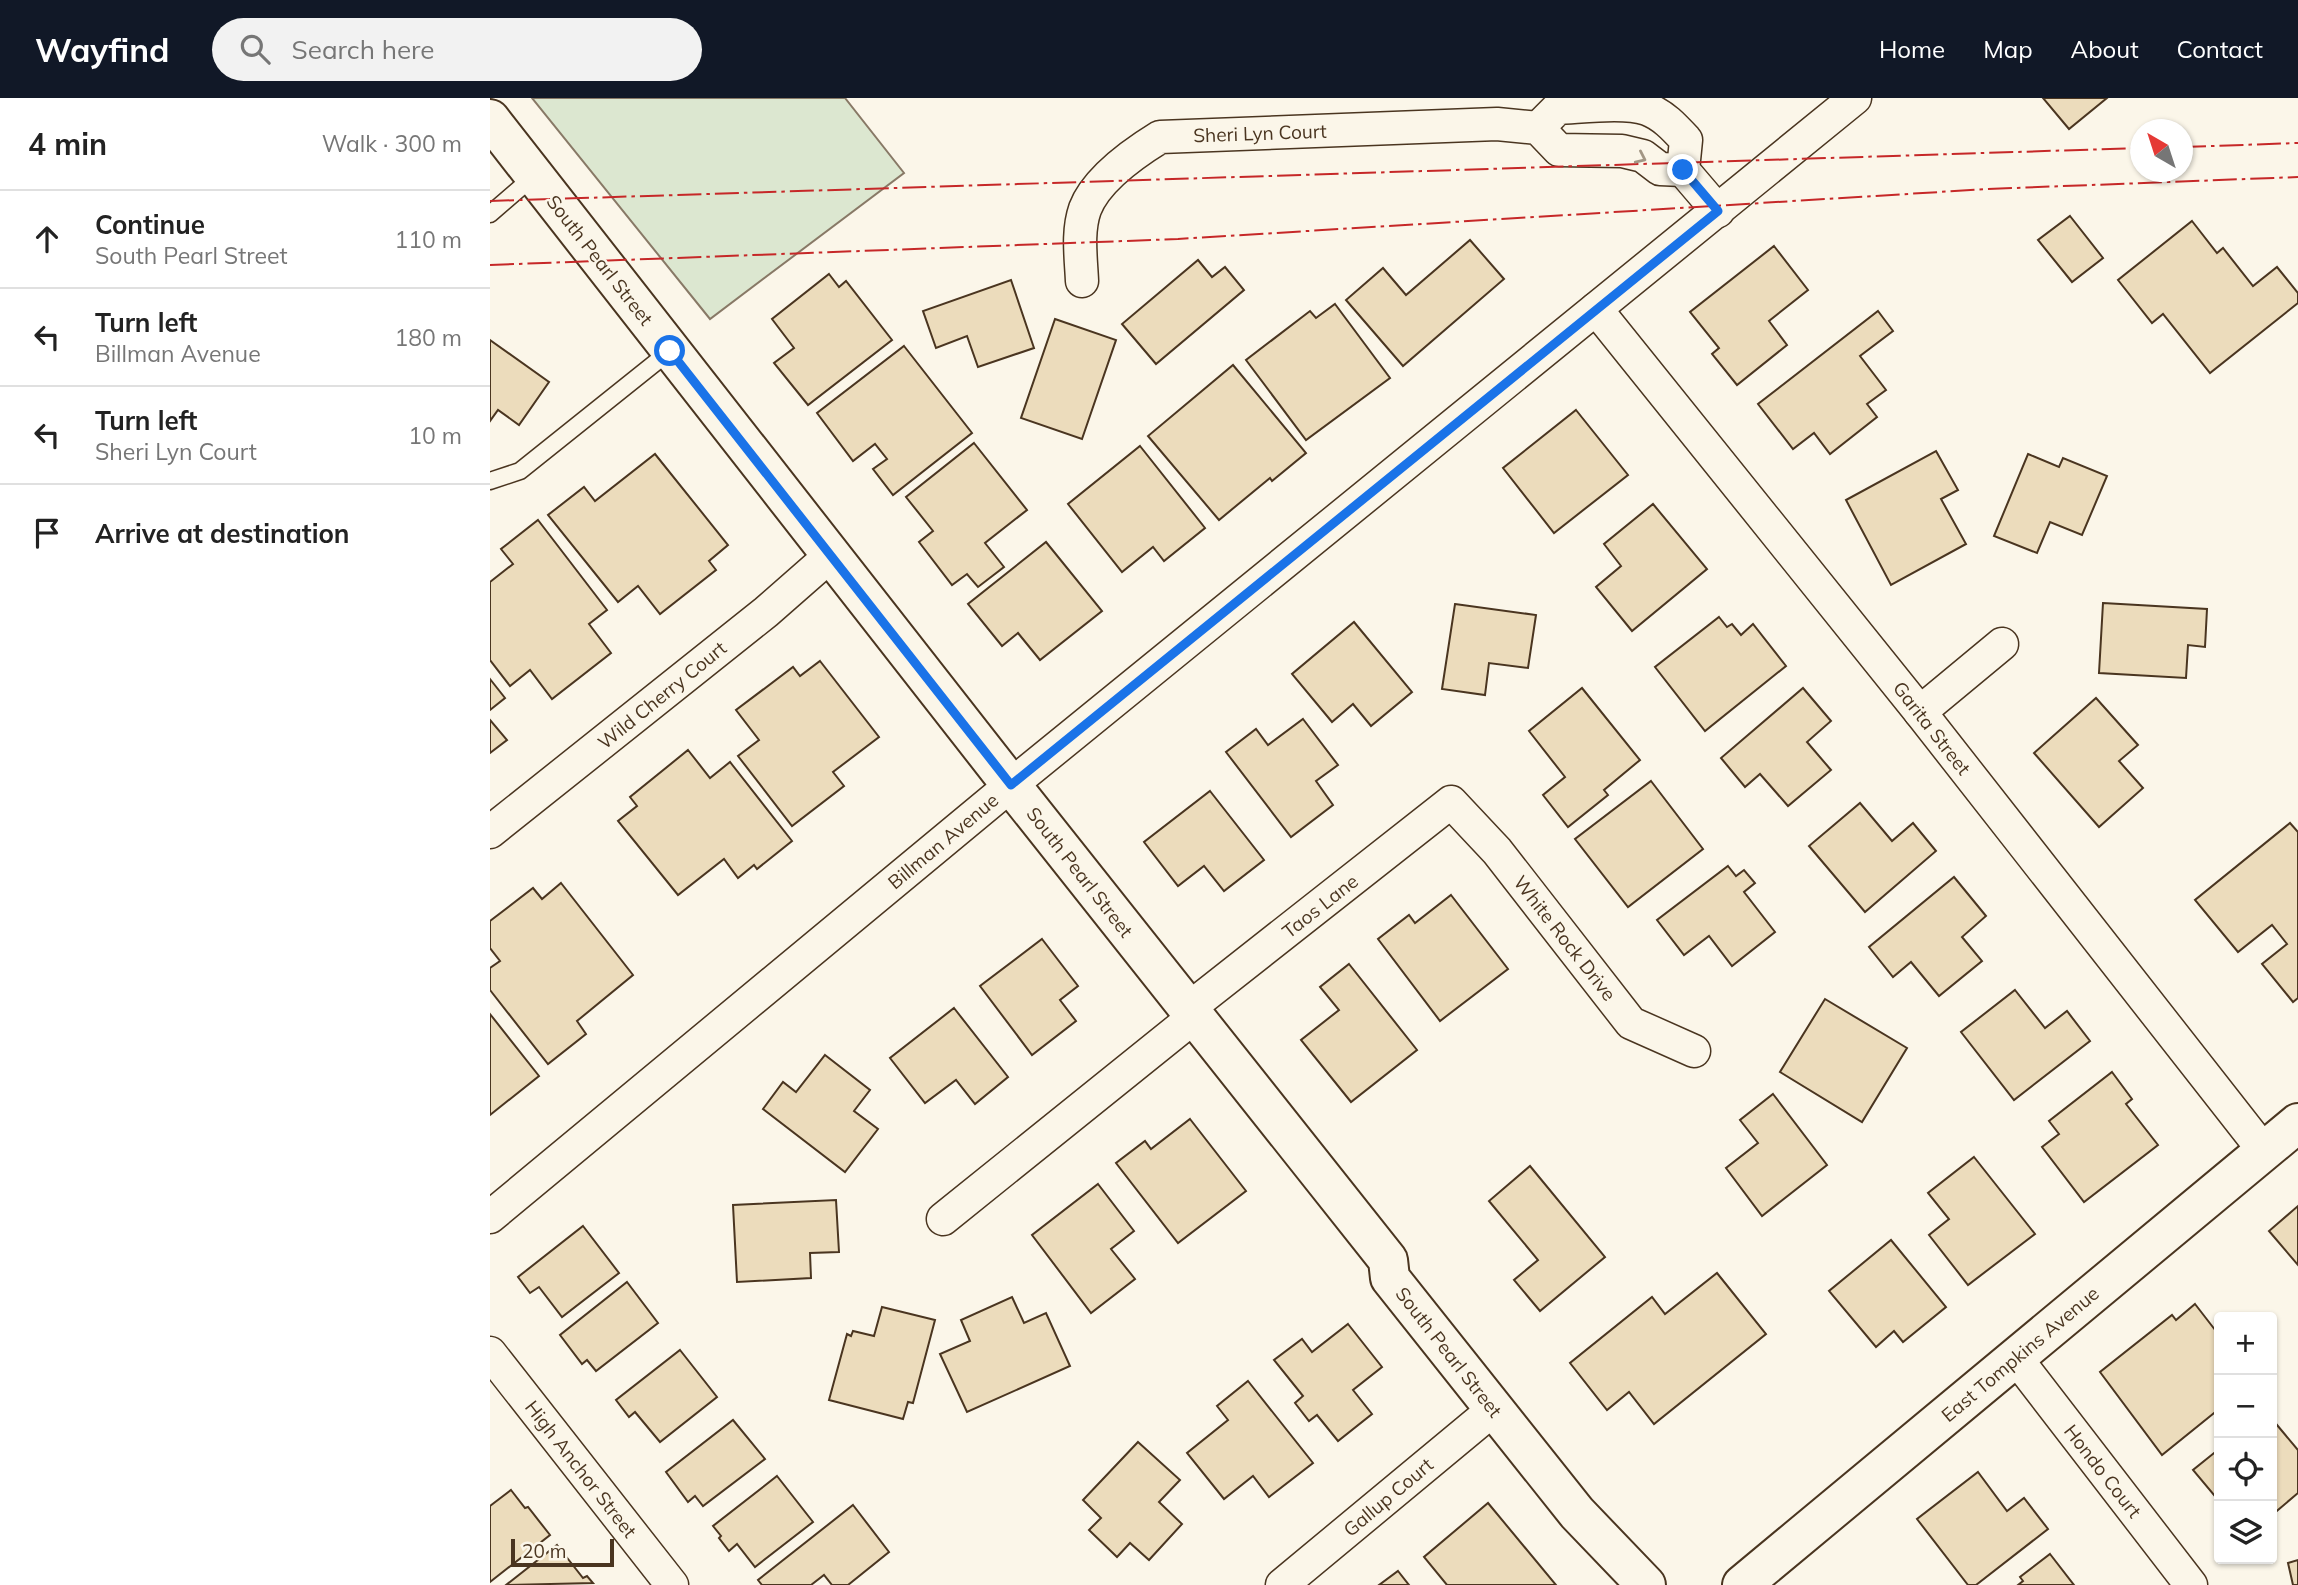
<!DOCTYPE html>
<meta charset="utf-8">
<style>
body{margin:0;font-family:Mulish,sans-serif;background:#f2f2f2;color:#222}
.controls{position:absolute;right:21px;bottom:21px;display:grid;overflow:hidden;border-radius:7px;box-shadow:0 2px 5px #0004}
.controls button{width:63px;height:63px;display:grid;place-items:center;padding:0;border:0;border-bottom:2px solid #e0e0e0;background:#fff;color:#222;font:35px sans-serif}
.compass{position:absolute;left:1640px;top:21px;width:63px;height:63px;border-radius:50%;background:#fff;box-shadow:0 2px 5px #0004;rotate:321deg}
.scale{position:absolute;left:21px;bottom:18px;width:103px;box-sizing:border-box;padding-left:7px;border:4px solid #4a3520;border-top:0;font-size:19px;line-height:24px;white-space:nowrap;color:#4a3520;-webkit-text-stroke:5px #fbf6e9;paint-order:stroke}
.stop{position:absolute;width:21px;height:21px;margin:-16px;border:5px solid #1a73e8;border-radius:50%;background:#fff}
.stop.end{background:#1a73e8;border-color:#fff;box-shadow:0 2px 7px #0008}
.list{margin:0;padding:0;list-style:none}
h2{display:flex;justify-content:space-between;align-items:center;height:91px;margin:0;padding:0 28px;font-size:30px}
h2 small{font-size:23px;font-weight:400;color:#767676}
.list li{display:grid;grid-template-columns:46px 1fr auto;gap:21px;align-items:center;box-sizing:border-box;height:98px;padding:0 28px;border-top:2px solid #e0e0e0}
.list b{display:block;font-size:26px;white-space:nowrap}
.list p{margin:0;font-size:23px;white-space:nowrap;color:#767676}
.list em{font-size:23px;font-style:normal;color:#767676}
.icon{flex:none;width:38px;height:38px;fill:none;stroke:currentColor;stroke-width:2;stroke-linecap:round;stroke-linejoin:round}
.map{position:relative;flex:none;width:1808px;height:1487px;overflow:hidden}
header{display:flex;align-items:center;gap:42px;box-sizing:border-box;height:98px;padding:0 35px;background:#111827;color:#fff}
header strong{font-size:33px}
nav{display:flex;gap:38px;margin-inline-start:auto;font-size:24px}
.search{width:490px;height:63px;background:#f2f2f2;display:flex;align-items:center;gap:18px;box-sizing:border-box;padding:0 24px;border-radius:38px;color:#767676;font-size:26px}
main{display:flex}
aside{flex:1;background:#fff}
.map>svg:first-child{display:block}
</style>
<header>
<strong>Wayfind</strong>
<div class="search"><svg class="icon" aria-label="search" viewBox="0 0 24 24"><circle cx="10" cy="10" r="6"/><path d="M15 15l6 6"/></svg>Search here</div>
<nav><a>Home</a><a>Map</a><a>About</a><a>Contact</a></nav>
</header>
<main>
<aside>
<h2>4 min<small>Walk · 300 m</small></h2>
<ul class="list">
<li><svg class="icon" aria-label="ahead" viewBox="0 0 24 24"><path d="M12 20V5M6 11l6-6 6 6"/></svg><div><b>Continue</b><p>South Pearl Street</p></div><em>110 m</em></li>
<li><svg class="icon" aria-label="left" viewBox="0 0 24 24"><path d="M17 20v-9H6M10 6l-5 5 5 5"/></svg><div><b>Turn left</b><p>Billman Avenue</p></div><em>180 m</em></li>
<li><svg class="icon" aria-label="left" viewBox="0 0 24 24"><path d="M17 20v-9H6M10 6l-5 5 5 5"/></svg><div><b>Turn left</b><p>Sheri Lyn Court</p></div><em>10 m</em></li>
<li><svg class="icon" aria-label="arrive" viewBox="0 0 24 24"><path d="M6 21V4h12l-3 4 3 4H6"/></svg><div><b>Arrive at destination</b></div></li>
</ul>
</aside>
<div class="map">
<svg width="1808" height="1487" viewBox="0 0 1808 1487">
<rect width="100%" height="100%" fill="#fbf6e9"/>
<path fill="#dce7d0" stroke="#887966" stroke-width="2" d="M42,0H355L414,75L220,221Z"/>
<g fill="#ecdcbc" stroke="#4a3520" stroke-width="2">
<path d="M1553,0H1617L1579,31Z"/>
<path d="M1580,118L1613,160L1582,184L1548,142Z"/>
<path d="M1702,123L1727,155L1733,150L1763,188L1787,169L1808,195V205L1720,275L1673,216L1662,225L1628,182Z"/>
<path d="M980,142L1014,181L913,268L856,202L893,170L916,197Z"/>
<path d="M1284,148L1318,192L1279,223L1297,247L1247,287L1222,256L1229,250L1200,214Z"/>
<path d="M708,162L722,179L735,169L754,192L666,266L632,226Z"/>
<path d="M339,176L349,189L356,183L402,242L318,307L284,265L304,250L282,221Z"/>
<path d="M521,182L544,250L488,269L477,238L446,250L433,213Z"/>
<path d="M845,206L900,280L816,342L756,262L820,213L826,220Z"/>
<path d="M1388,213L1403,233L1370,258L1396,292L1377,306L1387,319L1340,356L1324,335L1303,351L1268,306Z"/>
<path d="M565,221L626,242L592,341L531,320Z"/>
<path d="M0,242L59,284L29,327L8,312L0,323Z"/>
<path d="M414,248L482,335L403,397L383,371L397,361L385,346L363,363L327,315Z"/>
<path d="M743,267L816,355L782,383L780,380L729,422L658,338Z"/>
<path d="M1086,312L1138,377L1064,435L1013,370Z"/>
<path d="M484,345L537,412L495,445L514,469L488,489L477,476L462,487L429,444L443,433L416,399Z"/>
<path d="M650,348L715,430L674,463L663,449L632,474L578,406Z"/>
<path d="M1446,353L1468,392L1451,401L1476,446L1401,487L1356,402Z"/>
<path d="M165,356L238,447L219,463L226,472L170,516L148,488L128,504L58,417L94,389L105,403Z"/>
<path d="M1538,356L1569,369L1573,360L1617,378L1592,437L1560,424L1547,455L1504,438Z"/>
<path d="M1163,406L1217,471L1142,533L1106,489L1131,468L1114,446Z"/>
<path d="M48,422L117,512L99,526L121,555L62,601L40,572L20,588L0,562V484L23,466L11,451Z"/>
<path d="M556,444L612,513L550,562L528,535L512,548L478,506Z"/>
<path d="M1613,505L1717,511L1715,549L1698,547L1696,580L1609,575Z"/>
<path d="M965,506L1046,517L1038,570L999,565L995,597L952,591Z"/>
<path d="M1229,519L1237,529L1242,526L1251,537L1263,526L1296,568L1215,633L1165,569Z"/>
<path d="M864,524L922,594L881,628L863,606L842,624L802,576Z"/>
<path d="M330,563L389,639L343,674L354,688L302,728L248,658L269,642L246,612L303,569L310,578Z"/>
<path d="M0,581L15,600L0,612Z"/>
<path d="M1092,590L1150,662L1114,692L1118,697L1078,729L1053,697L1075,679L1039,633Z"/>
<path d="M1313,590L1341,623L1317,644L1341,672L1298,708L1270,676L1255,689L1231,660Z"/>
<path d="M1606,600L1648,647L1629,663L1653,690L1609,729L1544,655Z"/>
<path d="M813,621L848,667L826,683L843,707L801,739L736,654L766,631L778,647Z"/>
<path d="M0,622L17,642L0,655Z"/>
<path d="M198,652L220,680L240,664L302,743L267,771L264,767L248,780L234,761L188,797L128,723L147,708L140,699Z"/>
<path d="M1161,683L1213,751L1138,809L1085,741Z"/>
<path d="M720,693L774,762L734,793L714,768L688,788L654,744Z"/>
<path d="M1370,705L1402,743L1423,725L1446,753L1375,814L1319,748Z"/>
<path d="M1800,725L1808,734V900L1803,904L1772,866L1797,846L1782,827L1748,854L1705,802Z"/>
<path d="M1238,768L1246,778L1254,772L1265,785L1254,794L1285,834L1242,868L1219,838L1194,857L1167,822Z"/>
<path d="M1464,779L1496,818L1472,839L1492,863L1449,898L1421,864L1403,879L1379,849Z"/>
<path d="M71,785L143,877L87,923L96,936L58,966L0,892V870L10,863L0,850V823L43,790L52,801Z"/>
<path d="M961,797L1018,871L950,923L888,841L919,817L925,825Z"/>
<path d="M552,841L588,888L570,902L586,923L542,957L490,888Z"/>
<path d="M859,866L927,952L861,1004L811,942L849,912L830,889Z"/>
<path d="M1525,892L1555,930L1577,913L1600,943L1524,1002L1471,934Z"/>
<path d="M1335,901L1417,950L1372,1024L1290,974Z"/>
<path d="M464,910L518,979L485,1006L466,982L435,1005L400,960Z"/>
<path d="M0,916L49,978L0,1017Z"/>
<path d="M335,957L380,992L364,1013L388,1031L355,1074L273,1011L293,984L306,994Z"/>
<path d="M1622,974L1642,1001L1636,1006L1668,1047L1594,1104L1552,1049L1569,1036L1559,1023Z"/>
<path d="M1283,996L1337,1067L1272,1118L1236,1070L1268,1045L1250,1022Z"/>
<path d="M700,1021L756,1093L688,1145L626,1065L655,1043L661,1051Z"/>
<path d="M1484,1059L1545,1136L1478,1187L1439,1137L1459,1121L1438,1095Z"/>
<path d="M1040,1068L1115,1159L1050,1213L1024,1182L1048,1162L999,1103Z"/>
<path d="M608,1086L644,1133L621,1151L645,1181L601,1215L542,1137Z"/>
<path d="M346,1102L349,1154L320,1155L321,1180L247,1184L243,1107Z"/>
<path d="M1808,1108V1167L1779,1133Z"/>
<path d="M93,1128L129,1175L72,1219L49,1189L40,1195L28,1179Z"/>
<path d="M1401,1142L1456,1209L1413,1244L1404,1233L1386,1249L1339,1193Z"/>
<path d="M1227,1175L1276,1236L1164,1326L1139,1294L1117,1312L1080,1265L1162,1199L1175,1216Z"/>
<path d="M137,1184L168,1225L106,1273L97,1262L92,1266L70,1237Z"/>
<path d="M522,1199L534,1225L556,1215L580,1268L477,1314L450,1256L480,1243L471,1222Z"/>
<path d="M1705,1206L1729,1237V1311L1672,1357L1610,1274L1682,1217L1686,1222Z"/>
<path d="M392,1209L445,1222L423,1305L418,1304L413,1321L339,1302L357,1236L361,1238L363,1233L384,1238Z"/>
<path d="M858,1226L892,1269L863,1292L882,1316L848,1343L827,1317L819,1323L805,1305L813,1298L784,1262L812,1241L822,1254Z"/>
<path d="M190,1252L227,1299L170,1344L145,1314L139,1319L126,1302Z"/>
<path d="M758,1283L823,1365L779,1399L763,1378L734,1401L697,1355L738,1322L727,1308Z"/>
<path d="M1782,1321L1808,1352V1395L1782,1417Z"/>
<path d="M243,1322L275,1361L213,1408L205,1398L198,1404L176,1374Z"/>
<path d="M648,1344L690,1382L669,1404L692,1426L659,1462L640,1445L627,1459L599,1432L611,1420L593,1402Z"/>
<path d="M1729,1351V1403L1703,1372Z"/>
<path d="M1488,1374L1517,1413L1534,1400L1558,1431L1486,1487H1478L1427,1421Z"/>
<path d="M287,1378L323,1424L265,1469L247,1446L239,1453L229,1440L231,1438L223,1428Z"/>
<path d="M21,1392L35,1410L38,1409L60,1437L0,1484V1408Z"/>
<path d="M998,1405L1066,1487H957L934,1459Z"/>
<path d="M363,1407L399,1454L358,1487H342L334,1477L321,1487H272L268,1482Z"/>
<path d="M67,1447L93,1480L97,1478L103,1485L16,1487Z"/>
<path d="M1560,1456L1584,1487H1528L1533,1483L1530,1479Z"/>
<path d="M1808,1462V1487H1803L1798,1465Z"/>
<path d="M908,1473L919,1487H889Z"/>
</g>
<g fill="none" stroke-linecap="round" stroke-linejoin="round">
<g stroke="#4a3520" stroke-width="19">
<g id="lane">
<path d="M0,116L44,78"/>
<path d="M0,383L30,373L180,253"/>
</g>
</g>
<g stroke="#4a3520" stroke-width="35">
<g id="street">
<path d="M1048,30L1068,10C1092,9 1135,3 1157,11C1173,17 1184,29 1196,42L1193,72L1228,113"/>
<path d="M592,183C591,160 587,134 595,111C606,82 644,55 670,39L1007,26L1048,30L1069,52L1132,53L1153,58L1170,71L1193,72"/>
<path d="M1106,211L1430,614L1774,1053"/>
<path d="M1430,614L1512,546"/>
<path d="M0,734L276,514L341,457"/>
<path d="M698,911L961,704L1007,753L1141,925L1204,953"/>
<path d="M0,1119L521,687L1365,0"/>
<path d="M453,1121L704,919"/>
<path d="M0,1255L182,1487"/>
<path d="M1526,1260L1701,1487"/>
<path d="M792,1487L1004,1311"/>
</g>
</g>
<g stroke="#4a3520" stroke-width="42">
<g id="secondary">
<path d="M0,21L521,687L898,1162L900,1180L1087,1415L1156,1487"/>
<path d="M1252,1487L1808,1025"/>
</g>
</g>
<use href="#lane" stroke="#fbf6e9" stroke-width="16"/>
<use href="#street" stroke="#fbf6e9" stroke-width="32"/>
<use href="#secondary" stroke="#fbf6e9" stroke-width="38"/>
<g stroke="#c62828" stroke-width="2" stroke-dasharray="24 5 3.5 5" stroke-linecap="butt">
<path d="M1692,49L1808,45"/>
<path d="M0,103L1650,50"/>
<path d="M0,167L688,141L1498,91L1808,79"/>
</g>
</g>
<defs><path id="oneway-chevron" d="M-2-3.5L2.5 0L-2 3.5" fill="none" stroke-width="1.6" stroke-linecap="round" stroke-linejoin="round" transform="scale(1.75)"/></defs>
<use stroke="#a29684" href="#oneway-chevron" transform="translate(1151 60) rotate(25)"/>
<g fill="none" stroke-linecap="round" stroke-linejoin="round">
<path stroke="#1a73e8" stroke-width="9" d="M180,253L521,687L1228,113L1193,72"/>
</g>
<g text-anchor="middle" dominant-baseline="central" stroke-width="5" stroke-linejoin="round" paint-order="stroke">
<g font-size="19" fill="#4a3520" stroke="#fbf6e9">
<text transform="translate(770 35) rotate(-2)">Sheri Lyn Court</text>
<text transform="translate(110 162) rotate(52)">South Pearl Street</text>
<text transform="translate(172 597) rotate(-39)">Wild Cherry Court</text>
<text transform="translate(1442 630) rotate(52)">Garita Street</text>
<text transform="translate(453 743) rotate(-40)">Billman Avenue</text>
<text transform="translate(590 774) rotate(52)">South Pearl Street</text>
<text transform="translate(830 808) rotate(-38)">Taos Lane</text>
<text transform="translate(1075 840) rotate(52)">White Rock Drive</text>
<text transform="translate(959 1254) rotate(52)">South Pearl Street</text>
<text transform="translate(1530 1256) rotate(-40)">East Tompkins Avenue</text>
<text transform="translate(91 1371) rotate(52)">High Anchor Street</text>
<text transform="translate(1613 1373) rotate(52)">Hondo Court</text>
<text transform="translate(898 1399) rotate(-40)">Gallup Court</text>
</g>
</g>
</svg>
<div class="controls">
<button>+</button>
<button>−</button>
<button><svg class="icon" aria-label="locate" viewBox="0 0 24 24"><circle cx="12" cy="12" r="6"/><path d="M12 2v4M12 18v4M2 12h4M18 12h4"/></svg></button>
<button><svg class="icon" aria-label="layers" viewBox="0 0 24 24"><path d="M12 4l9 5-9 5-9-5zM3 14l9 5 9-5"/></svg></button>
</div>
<svg class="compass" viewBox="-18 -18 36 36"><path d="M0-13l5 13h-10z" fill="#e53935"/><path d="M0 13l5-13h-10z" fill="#767676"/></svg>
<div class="scale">20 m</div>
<div class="stop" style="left:180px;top:253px"></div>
<div class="stop end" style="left:1193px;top:72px"></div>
</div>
</main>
